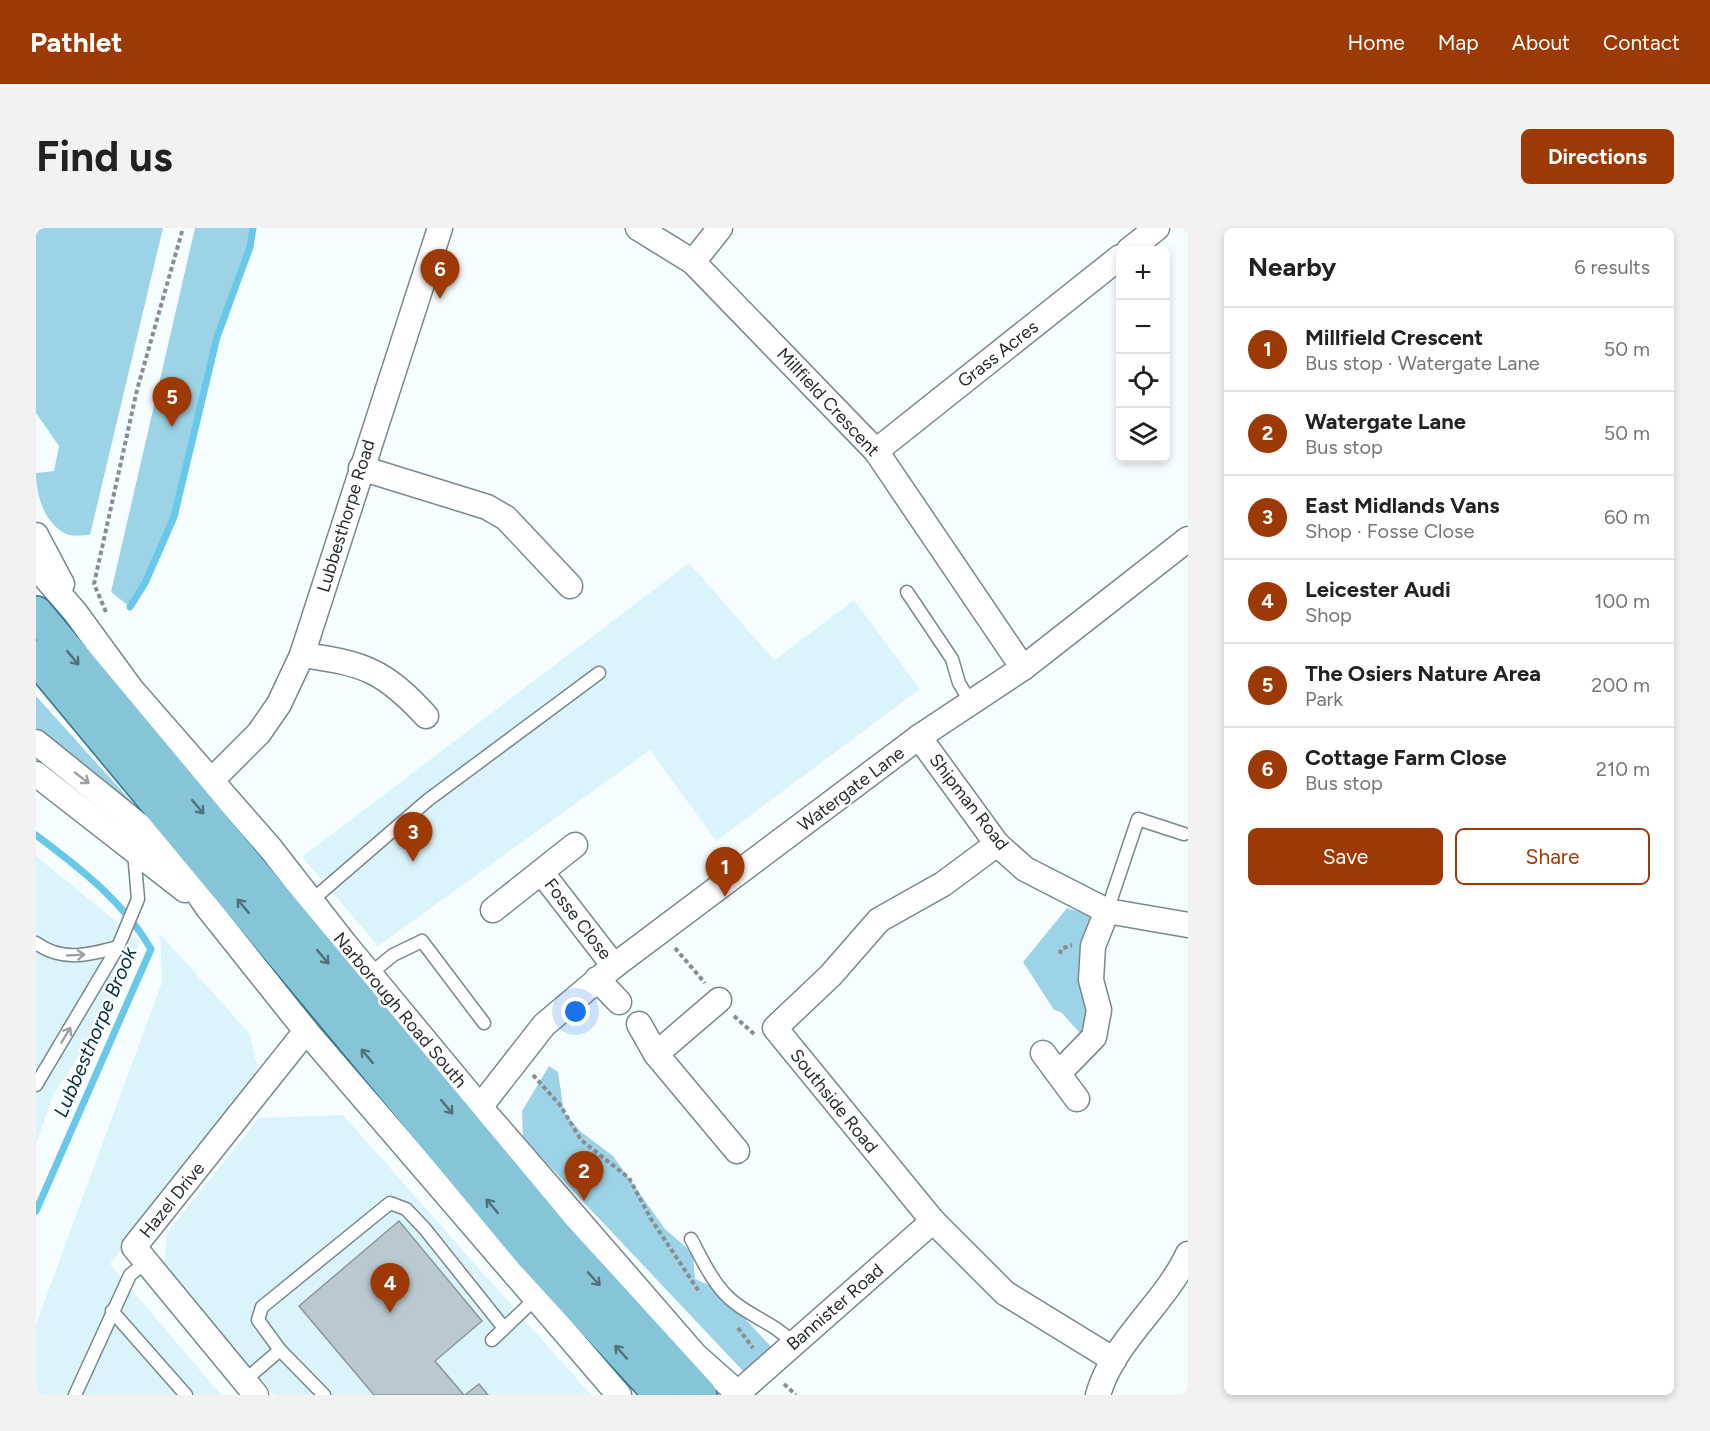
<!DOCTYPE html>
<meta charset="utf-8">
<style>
body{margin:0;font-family:Figtree,sans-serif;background:#f2f2f2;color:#222}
.controls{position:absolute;right:18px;top:18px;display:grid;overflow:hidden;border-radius:9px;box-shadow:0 3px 9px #0003}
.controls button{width:54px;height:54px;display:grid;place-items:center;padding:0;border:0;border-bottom:2px solid #e0e0e0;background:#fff;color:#222;font:30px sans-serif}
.you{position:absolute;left:540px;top:784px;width:21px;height:21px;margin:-15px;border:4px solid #fff;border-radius:50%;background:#1a73e8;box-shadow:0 0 0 9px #1a73e833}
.badge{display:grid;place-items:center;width:39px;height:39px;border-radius:50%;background:#9d3904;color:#fff;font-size:20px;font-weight:700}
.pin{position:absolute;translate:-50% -50px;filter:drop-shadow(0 2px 3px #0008)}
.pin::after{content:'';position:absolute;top:32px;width:21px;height:18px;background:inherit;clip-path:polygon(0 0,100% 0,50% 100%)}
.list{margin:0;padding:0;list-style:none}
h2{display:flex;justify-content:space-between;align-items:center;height:78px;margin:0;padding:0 24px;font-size:26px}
h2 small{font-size:20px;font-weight:400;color:#767676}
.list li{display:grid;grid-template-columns:39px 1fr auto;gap:18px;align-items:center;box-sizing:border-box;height:84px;padding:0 24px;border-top:2px solid #e0e0e0}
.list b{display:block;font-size:22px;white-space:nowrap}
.list p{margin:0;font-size:20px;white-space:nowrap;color:#767676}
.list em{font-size:20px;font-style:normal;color:#767676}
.actions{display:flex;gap:12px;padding:18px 24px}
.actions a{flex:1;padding:14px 0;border:2px solid #9d3904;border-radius:9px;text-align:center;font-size:21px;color:#9d3904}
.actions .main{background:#9d3904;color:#fff}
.icon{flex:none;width:33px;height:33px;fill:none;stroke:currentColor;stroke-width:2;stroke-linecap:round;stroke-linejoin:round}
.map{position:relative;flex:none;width:1152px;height:1167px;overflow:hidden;border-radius:9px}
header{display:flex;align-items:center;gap:36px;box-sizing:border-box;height:84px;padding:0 30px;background:#9d3904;color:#fff}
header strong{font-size:28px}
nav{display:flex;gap:33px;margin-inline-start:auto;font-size:21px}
.intro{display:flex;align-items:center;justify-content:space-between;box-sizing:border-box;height:144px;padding:0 36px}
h1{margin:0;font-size:42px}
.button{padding:15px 27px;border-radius:9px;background:#9d3904;color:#fff;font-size:21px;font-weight:700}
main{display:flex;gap:36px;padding:0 36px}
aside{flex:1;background:#fff;border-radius:9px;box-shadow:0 3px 9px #0003}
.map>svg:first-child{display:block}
</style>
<header>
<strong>Pathlet</strong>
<nav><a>Home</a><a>Map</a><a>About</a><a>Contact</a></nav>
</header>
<div class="intro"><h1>Find us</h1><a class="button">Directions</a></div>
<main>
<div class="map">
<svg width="1152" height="1167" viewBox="0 0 1152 1167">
<rect width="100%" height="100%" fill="#f6fdff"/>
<g fill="#dbf4fc">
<path d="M653,335L738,432L818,372L884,461L680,613L614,522L342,718L266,629Z"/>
<path d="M0,628L104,713L72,785L17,867L0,916Z"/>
<path d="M124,706L214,806L223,848L74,1036L185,1167H0V1096L126,754Z"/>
<path d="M307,887L555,1167H238L128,1038L131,1005L223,890Z"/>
</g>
<g fill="#9dd3e6">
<path d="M0,0H127L54,307C47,307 36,309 30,306C8,295 0,267 0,245L18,243L23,218L0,185Z"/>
<path d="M159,0H217L214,19L181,109L138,289L109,355L94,379L75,364Z"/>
<path d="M0,468L113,593L0,500Z"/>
<path d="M1031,680L1068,691L1063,782L1044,805L1025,784L1018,782L987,734Z"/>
<path d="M513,838L522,844L528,884L544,903L577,928L629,1001L657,1025L659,1051L680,1060L744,1128L708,1144L487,910L486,883Z"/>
</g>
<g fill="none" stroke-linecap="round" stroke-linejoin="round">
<g stroke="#69c8e7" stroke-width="7">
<path d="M94,379L109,355L138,289L181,109L214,19L217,0"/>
<path d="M0,607C44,640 87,673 115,721L0,983"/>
</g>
</g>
<g fill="#bac9cf" stroke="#89989d" stroke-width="1.5">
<path d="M363,993L446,1093L399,1133L428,1167H338L263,1078Z"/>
<path d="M443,1156L452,1167H429Z"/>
</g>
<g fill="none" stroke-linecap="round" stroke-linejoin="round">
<g stroke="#79888d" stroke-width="15">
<g id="lane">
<path d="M871,364L916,431L923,455L935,475"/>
<path d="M275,673L392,572L563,445"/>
<path d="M1071,683L1102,591L1148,606"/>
<path d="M0,715C26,734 53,727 82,719"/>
<path d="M334,746L357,727L386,713L448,795"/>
<path d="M0,857L82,719L102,671L98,624"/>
<path d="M655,1011C666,1031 676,1054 693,1070C712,1088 739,1095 757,1115"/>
<path d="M76,1083L150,1167"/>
<path d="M456,1112L499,1071"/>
<path d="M244,1122L222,1092L226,1079L354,975L370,981L389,1001L468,1100"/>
<path d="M208,1153L244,1122L288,1167"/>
<path d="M39,1167L94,1047L110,1034"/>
</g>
</g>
<g stroke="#79888d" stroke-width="27">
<g id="street">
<path d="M602,0L657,34L840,223L987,440"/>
<path d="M1093,22L1121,0"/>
<path d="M657,34L684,0"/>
<path d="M840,223L1084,29"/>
<path d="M325,240L451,279L470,290L534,358"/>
<path d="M0,307L26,356"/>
<path d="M0,339L39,384L96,462L235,621L309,716L444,879L659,1127L704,1167"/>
<path d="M266,427C327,435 348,442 390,488"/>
<path d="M883,509L961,616L989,641L1071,683L1152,697"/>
<path d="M0,514L104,598L147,644L172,680L270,803L583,1167"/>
<path d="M0,546L149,662"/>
<path d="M175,553L223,505L243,476L266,427L404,0"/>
<path d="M961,616L907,656L843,692L795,747L739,800L897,993L969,1065L1078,1132"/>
<path d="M506,645L578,738"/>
<path d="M457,682L539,617"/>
<path d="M561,751L583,774"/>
<path d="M603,796L620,826L701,923"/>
<path d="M1007,825L1041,871"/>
<path d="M620,826L683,772"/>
<path d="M1023,845L1058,809L1063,782L1055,752L1057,718L1071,683"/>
<path d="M444,879L508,797L578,738L883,509L987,440L1152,311"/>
<path d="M702,1165L897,993"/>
<path d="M220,1167L98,1019L270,803"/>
<path d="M1062,1167C1077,1113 1129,1076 1152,1026"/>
</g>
</g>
<g stroke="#2f768b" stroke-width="36">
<g id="primary">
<path d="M0,385L519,1008L664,1167"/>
<path d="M0,429L494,1024L625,1167"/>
</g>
</g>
<g stroke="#888e90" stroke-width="4" stroke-dasharray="4.5 3" stroke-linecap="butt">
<path d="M70,384L58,356L101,162L147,0"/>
<path d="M639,720L669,755"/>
<path d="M1024,726L1025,721L1036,717"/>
<path d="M698,788L718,806"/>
<path d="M497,847L524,877L545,912L593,950L615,991L664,1065"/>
<path d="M702,1100L717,1120"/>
<path d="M748,1156L760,1167"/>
</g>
<use href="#lane" stroke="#fff" stroke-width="12"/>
<use href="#street" stroke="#fff" stroke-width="24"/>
<use href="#primary" stroke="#85c5d7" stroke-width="33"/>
</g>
<defs><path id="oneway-shaft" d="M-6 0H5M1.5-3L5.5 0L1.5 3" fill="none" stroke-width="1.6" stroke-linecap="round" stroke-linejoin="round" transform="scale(1.5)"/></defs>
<g stroke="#51717b">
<use href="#oneway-shaft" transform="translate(37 430) rotate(50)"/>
<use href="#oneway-shaft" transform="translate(162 579) rotate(50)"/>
<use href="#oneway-shaft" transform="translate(207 678) rotate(-130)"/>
<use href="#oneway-shaft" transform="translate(287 729) rotate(50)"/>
<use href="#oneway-shaft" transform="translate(331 828) rotate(-130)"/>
<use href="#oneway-shaft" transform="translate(411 879) rotate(50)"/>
<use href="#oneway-shaft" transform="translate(456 978) rotate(-130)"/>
<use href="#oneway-shaft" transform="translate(558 1051) rotate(48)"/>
<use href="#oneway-shaft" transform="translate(585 1124) rotate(-132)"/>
</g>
<g stroke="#9ea0a1">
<use href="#oneway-shaft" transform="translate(46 550) rotate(38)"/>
<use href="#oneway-shaft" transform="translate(40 727) rotate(-3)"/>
<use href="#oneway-shaft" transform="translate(30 807) rotate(-59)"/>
</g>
<g text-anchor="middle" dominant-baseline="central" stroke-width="5" stroke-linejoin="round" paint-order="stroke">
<g font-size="18" fill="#272d2f" stroke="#fff">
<text transform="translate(962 126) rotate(-38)">Grass Acres</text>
<text transform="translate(792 174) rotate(47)">Millfield Crescent</text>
<text transform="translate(310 288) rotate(-73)">Lubbesthorpe Road</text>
<text transform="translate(815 561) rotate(-37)">Watergate Lane</text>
<text transform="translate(933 574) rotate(52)">Shipman Road</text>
<text transform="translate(542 691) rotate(52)">Fosse Close</text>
<text transform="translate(364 782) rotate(50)">Narborough Road South</text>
<text transform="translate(798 873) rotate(51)">Southside Road</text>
<text transform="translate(136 972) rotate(-51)">Hazel Drive</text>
<text transform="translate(799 1079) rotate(-41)">Bannister Road</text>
</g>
<g font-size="20" font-style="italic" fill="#01303d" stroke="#fff">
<text transform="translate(59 804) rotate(-67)">Lubbesthorpe Brook</text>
</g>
</g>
</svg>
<div class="controls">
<button>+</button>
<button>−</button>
<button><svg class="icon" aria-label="locate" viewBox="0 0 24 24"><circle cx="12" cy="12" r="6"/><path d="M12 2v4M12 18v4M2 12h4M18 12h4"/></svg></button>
<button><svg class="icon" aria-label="layers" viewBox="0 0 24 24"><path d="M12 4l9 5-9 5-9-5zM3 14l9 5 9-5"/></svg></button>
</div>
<div class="you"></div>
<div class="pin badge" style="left:689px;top:669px">1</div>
<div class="pin badge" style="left:548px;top:973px">2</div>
<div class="pin badge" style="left:377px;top:634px">3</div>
<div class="pin badge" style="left:354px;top:1085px">4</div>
<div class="pin badge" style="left:136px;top:199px">5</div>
<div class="pin badge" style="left:404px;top:71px">6</div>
</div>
<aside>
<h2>Nearby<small>6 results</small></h2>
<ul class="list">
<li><span class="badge">1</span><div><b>Millfield Crescent</b><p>Bus stop · Watergate Lane</p></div><em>50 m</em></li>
<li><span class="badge">2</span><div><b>Watergate Lane</b><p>Bus stop</p></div><em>50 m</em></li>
<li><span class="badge">3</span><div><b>East Midlands Vans</b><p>Shop · Fosse Close</p></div><em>60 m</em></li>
<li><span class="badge">4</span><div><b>Leicester Audi</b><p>Shop</p></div><em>100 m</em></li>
<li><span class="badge">5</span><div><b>The Osiers Nature Area</b><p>Park</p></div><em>200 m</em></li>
<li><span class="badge">6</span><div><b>Cottage Farm Close</b><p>Bus stop</p></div><em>210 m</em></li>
</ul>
<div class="actions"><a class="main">Save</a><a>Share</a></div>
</aside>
</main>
